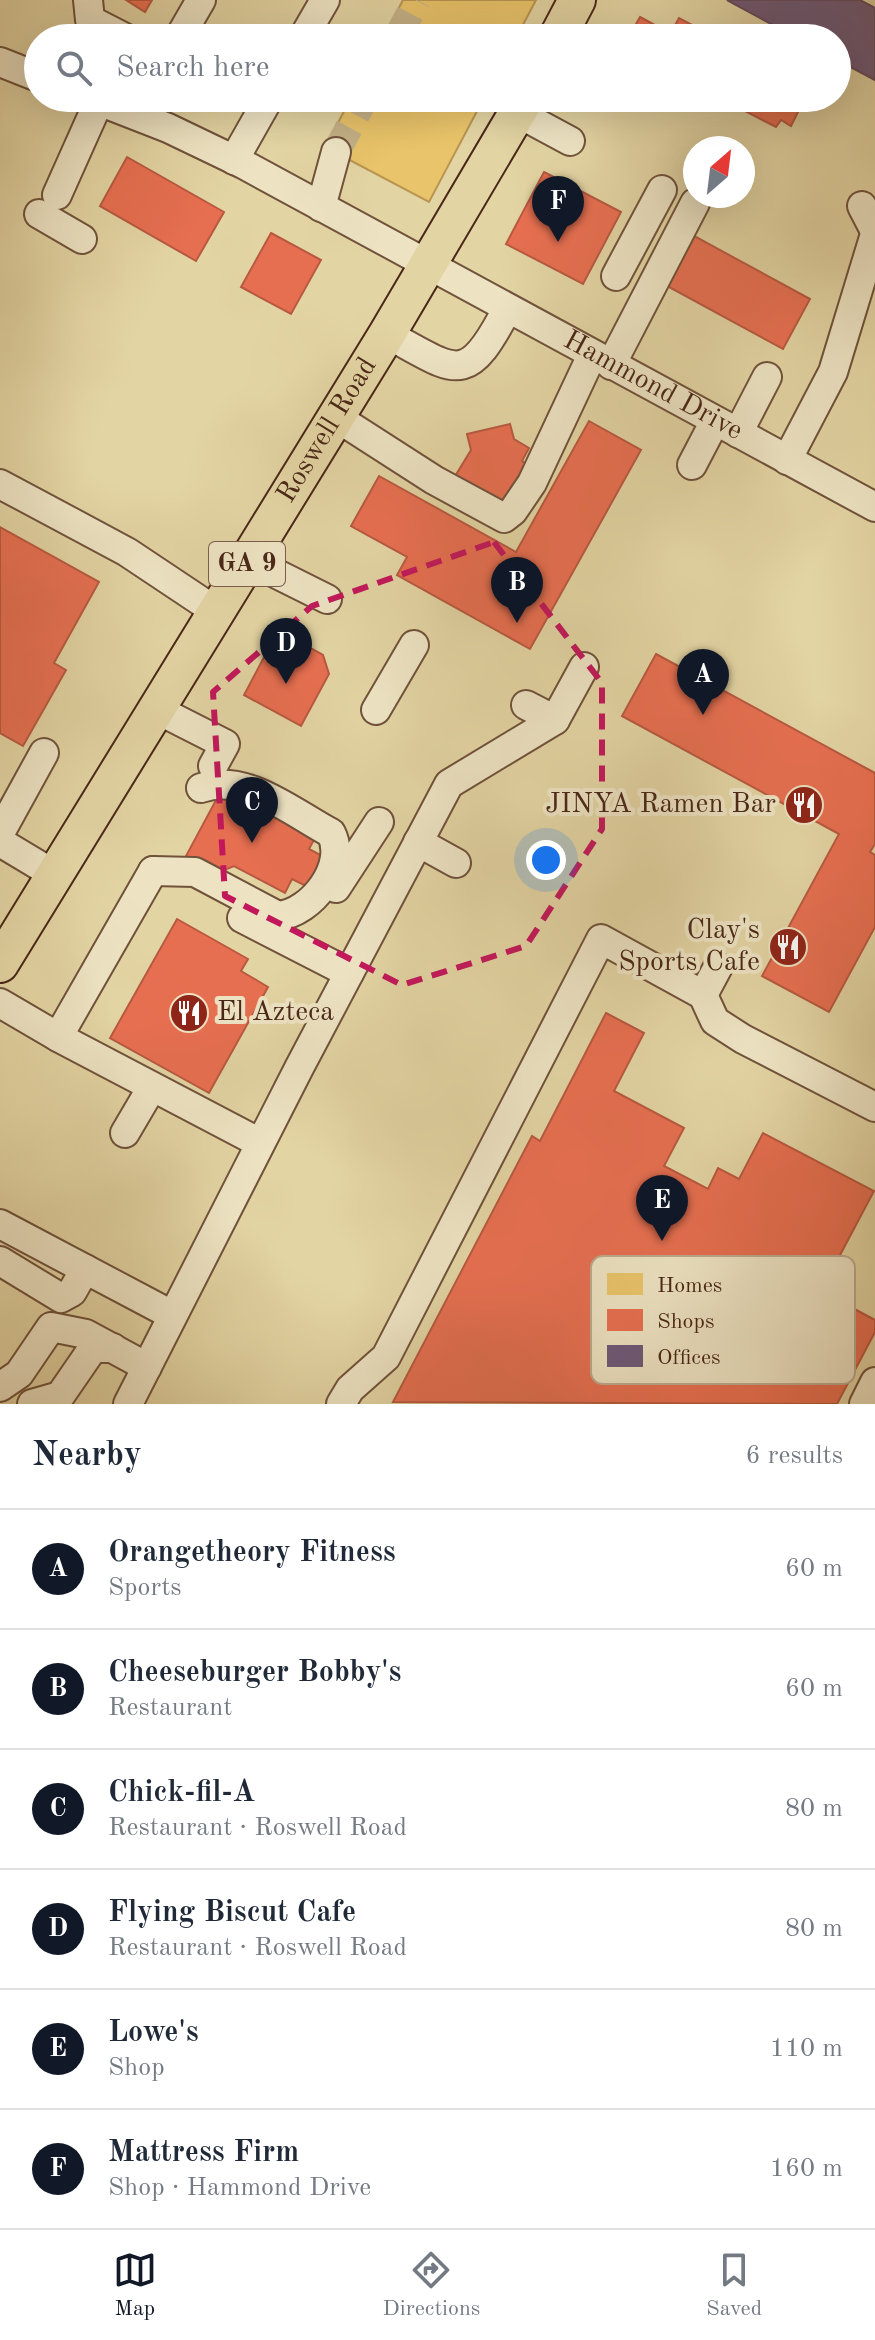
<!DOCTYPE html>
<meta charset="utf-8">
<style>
body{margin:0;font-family:"Old Standard TT",serif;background:#f6f6f7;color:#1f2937}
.compass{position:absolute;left:683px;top:136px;width:72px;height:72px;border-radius:50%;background:#fff;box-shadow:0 8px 32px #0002;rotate:28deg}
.you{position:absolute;left:546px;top:860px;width:28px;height:28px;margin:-20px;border:6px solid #fff;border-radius:50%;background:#1a73e8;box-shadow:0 0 0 12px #1a73e833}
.badge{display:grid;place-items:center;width:52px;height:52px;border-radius:50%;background:#111827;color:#fff;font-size:26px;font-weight:700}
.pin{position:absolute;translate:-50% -66px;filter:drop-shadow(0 2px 4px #0008)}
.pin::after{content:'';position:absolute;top:42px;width:28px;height:24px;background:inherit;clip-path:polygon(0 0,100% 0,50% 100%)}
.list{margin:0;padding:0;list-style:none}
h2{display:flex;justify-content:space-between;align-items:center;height:104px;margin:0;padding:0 32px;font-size:34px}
h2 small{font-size:26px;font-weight:400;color:#747a83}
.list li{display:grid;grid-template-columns:52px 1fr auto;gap:24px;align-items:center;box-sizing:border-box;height:120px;padding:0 32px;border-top:2px solid #e0e1e3}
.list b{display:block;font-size:30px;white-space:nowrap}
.list p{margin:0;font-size:26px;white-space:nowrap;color:#747a83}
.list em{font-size:26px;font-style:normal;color:#747a83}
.icon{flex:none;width:44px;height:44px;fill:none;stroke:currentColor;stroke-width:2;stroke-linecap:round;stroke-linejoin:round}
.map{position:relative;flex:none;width:875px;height:1404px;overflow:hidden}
.search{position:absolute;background:#fff;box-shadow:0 8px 32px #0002;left:24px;right:24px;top:24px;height:88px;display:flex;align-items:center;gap:20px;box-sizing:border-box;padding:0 28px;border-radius:44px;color:#747a83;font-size:30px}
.sheet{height:824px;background:#fff}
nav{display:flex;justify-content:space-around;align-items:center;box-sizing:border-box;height:112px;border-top:2px solid #e0e1e3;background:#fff;font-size:22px;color:#747a83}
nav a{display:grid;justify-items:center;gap:4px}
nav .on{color:#111827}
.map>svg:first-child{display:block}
</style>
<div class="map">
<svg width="875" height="1404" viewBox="0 0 875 1404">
<rect width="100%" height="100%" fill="#e3d4a3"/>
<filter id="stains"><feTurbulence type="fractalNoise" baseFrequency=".0025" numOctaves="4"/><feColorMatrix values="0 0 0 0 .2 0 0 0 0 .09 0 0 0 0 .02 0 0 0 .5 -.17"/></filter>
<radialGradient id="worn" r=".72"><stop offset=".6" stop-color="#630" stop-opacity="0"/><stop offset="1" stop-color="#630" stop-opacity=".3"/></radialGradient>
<g fill="#e9c46a" stroke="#b99551" stroke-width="2">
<path d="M403,0H536L516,38H383Z"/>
<path d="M351,98H484L429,202L325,147Z"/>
</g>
<g fill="#e76f51" stroke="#b85940" stroke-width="2">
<path d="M126,0H152L145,12Z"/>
<path d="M640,17L664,30L666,26L673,29L679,18L717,38H628Z"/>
<path d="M720,98H800L804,100L791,126L781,120L776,127Z"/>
<path d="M127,157L224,212L196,261L100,206Z"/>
<path d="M544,172L621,212L583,284L506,244Z"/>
<path d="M685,231L810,299L783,349L658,281Z"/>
<path d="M271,233L321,260L291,314L241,287Z"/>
<path d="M589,421L641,450L530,649L397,575L407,557L351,526L379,476L516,552Z"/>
<path d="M510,424L514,439L529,448L522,461L531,467L507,508L454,478L471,450L467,434Z"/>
<path d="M0,527L99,582L54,663L66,670L23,746L0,733Z"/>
<path d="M291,637L323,655L329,674L301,726L244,695L271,644Z"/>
<path d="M656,654L875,773V844L870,852L875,855V927L829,1012L762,976L839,834L622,716Z"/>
<path d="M222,789L288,814L315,838L309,849L324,857L308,887L292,879L285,893L234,866L217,873L186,856Z"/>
<path d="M177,919L248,959L241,971L268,987L209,1093L110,1038Z"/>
<path d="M606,1013L644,1033L614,1091L684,1128L664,1166L708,1189L718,1168L739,1179L763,1133L874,1191L821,1291L875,1320V1332L837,1404L393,1402L532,1136L540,1141Z"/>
</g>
<path fill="#6d597a" stroke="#624a5d" stroke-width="2" d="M727,0H860L875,8V80L837,60V38H797Z"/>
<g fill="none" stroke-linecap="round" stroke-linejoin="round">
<g stroke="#c4b187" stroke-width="28" stroke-dasharray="28 14" stroke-linecap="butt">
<path d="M397,38L417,0"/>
<path d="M336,152L365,98"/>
</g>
<g stroke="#70523b" stroke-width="32">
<g id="minor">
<path d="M88,0L90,20L125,38"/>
<path d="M179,38L201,0"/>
<path d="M303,38L325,0"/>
<path d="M0,62L38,77"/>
<path id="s1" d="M91,98L168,128L243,164L875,507"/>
<path d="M518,113L570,141"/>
<path d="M234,160L269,98"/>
<path d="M57,195L99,101"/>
<path d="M862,206L875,231"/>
<path d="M321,207L336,152"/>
<path d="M39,214L82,239"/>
<path d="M616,276L662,190"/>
<path d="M387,334C456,371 466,389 507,309"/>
<path d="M611,365L695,203"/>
<path d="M336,417L434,480L504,518L513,511L532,483L592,355"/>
<path d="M738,433L767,377"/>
<path d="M787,460L833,372L875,234"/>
<path d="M692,465L715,421"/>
<path d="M0,484L127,552L217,612"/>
<path d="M249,560L327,599"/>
<path d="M526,705L555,720"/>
<path d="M158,710L225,744L213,766"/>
<path d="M376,710L414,645"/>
<path d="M0,833L44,753"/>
<path d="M0,842L55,875"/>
<path d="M418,842L456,863"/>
<path d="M153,871L195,872L278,916C312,913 348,865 331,833C293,813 245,772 201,788"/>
<path d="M336,888L379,822"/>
<path d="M242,918L349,973"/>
<path d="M703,995L715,1021L743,1039L875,1107"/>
<path d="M0,1003L58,1037L153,871"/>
<path d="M58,1037L260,1143"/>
<path d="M125,1133L152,1087"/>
<path d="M0,1224L172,1315"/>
<path d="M0,1261L61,1298L72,1292L85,1269"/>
<path d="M0,1387L19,1374L51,1327L86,1334L147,1367"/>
<path d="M32,1404L60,1396L93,1348H113"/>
<path d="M128,1404L299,1068L449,784L555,720L584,667"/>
<path d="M341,1404L350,1389L386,1357L601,939L703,995L718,967"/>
<path d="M864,1404L875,1382"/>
</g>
</g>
<g stroke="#4a2718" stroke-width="40">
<g id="major">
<path d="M557,38L577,0"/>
<path id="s2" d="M0,964L387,334L526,98"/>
</g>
</g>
<use href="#minor" stroke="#ede3c3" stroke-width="28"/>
<use href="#major" stroke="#e3d4a3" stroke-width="36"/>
</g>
<path fill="none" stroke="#c2185b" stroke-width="6" stroke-dasharray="16 10" stroke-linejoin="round" d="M494,542L602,683V829L526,946L402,985L225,896L213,692L312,606Z"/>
<defs>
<g id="restaurant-disc" transform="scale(2)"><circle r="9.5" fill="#8f2418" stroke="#ede3c3"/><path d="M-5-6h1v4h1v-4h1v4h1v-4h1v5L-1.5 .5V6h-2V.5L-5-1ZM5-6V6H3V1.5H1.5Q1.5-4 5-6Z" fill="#fff"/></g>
</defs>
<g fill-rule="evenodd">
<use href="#restaurant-disc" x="804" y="805"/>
<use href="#restaurant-disc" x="788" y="947"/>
<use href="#restaurant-disc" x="189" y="1013"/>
</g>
<g text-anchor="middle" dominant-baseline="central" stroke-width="8" stroke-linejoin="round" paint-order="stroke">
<rect fill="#ede3c3" stroke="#7b5f4b" stroke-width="2" x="209" y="542" width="76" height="44" rx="6"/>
<g font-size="26" font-weight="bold" fill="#4a2718">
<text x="247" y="564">GA 9</text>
</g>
<g font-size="28" fill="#4a2718" stroke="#ede3c3">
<text stroke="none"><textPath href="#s1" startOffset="632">Hammond Drive</textPath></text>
<text stroke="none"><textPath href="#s2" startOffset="626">Roswell Road</textPath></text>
</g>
<g font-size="28" fill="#4a2718" stroke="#ede3c3" text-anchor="end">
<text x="776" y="805">JINYA Ramen Bar</text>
<text x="760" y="931">Clay's<tspan x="760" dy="32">Sports Cafe</tspan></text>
<text x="217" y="1013" text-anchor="start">El Azteca</text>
</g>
</g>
<rect x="591" y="1256" width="264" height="128" rx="12" fill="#ede3c3" stroke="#bcab90" stroke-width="2"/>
<rect x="607" y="1273" width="36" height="22" fill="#e9c46a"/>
<rect x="607" y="1309" width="36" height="22" fill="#e76f51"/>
<rect x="607" y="1345" width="36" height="22" fill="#6d597a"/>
<g font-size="22" fill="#4a2718">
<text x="657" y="1292">Homes</text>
<text x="657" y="1328">Shops</text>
<text x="657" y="1364">Offices</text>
</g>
<rect width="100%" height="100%" filter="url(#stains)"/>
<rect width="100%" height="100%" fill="url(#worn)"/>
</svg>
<svg class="compass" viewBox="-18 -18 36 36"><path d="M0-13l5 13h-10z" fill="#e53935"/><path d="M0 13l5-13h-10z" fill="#747a83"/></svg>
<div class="you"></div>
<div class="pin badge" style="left:703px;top:715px">A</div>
<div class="pin badge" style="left:517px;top:623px">B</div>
<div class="pin badge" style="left:252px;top:843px">C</div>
<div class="pin badge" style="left:286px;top:684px">D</div>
<div class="pin badge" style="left:662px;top:1241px">E</div>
<div class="pin badge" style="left:558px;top:242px">F</div>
<div class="search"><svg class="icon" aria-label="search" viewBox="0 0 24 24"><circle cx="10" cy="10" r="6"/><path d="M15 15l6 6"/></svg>Search here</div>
</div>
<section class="sheet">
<h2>Nearby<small>6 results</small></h2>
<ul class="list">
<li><span class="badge">A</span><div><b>Orangetheory Fitness</b><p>Sports</p></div><em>60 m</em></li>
<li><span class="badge">B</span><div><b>Cheeseburger Bobby's</b><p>Restaurant</p></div><em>60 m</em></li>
<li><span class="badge">C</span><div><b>Chick-fil-A</b><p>Restaurant · Roswell Road</p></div><em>80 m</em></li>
<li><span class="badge">D</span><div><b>Flying Biscut Cafe</b><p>Restaurant · Roswell Road</p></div><em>80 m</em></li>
<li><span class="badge">E</span><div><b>Lowe's</b><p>Shop</p></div><em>110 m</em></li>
<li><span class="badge">F</span><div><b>Mattress Firm</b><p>Shop · Hammond Drive</p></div><em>160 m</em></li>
</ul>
</section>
<nav>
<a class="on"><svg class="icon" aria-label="map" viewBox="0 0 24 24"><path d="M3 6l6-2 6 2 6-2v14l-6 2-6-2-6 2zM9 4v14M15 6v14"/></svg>Map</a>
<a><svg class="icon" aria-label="directions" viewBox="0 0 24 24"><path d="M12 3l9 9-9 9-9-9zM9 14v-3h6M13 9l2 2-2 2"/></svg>Directions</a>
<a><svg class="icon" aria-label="saved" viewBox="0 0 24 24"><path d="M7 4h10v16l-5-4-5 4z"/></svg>Saved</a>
</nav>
